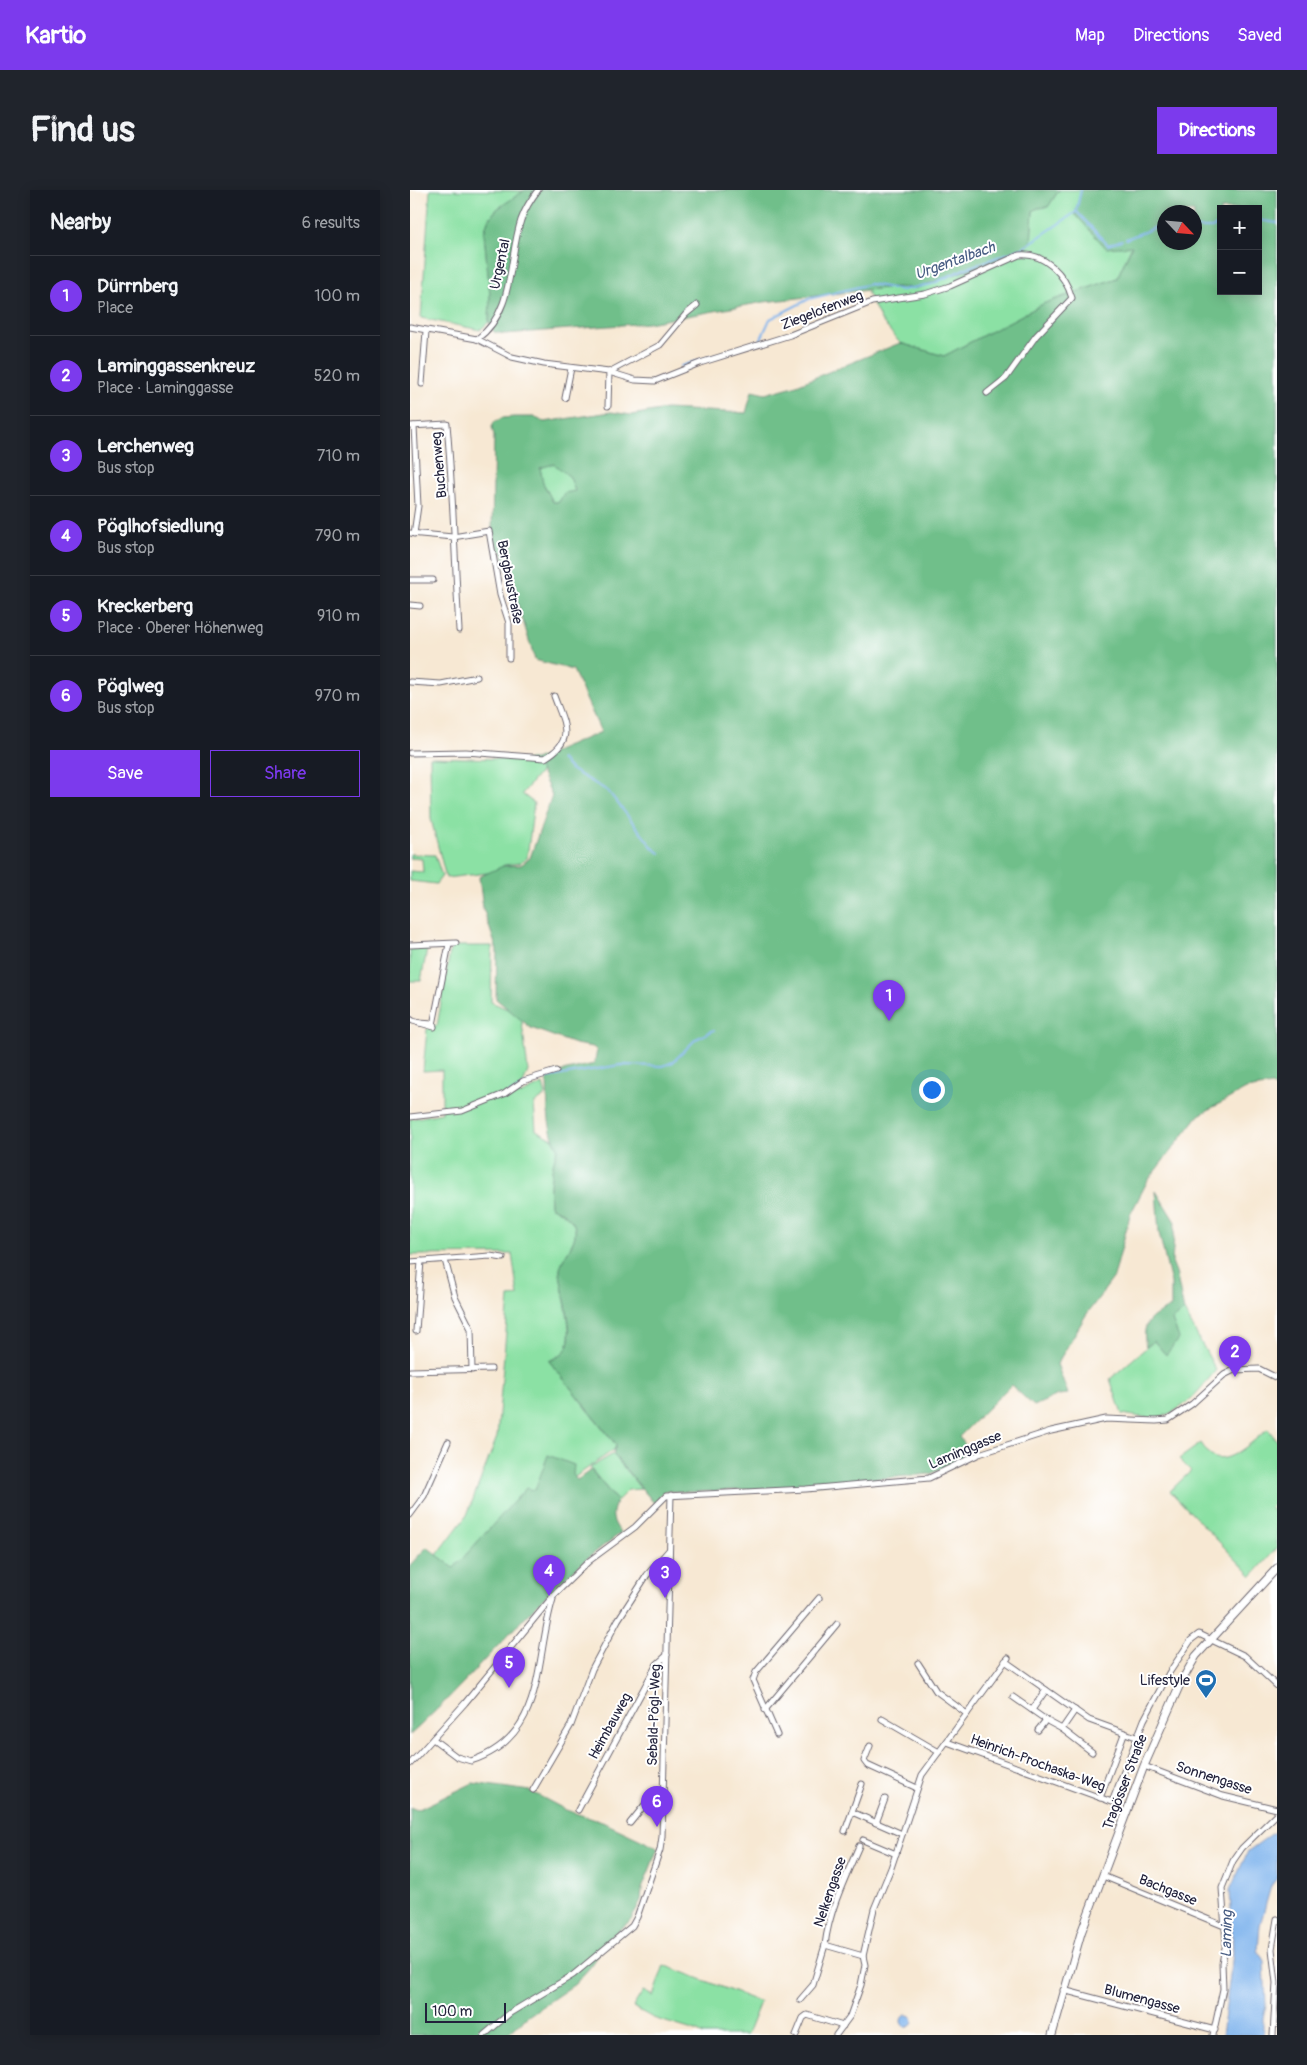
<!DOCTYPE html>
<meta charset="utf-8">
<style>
body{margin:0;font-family:Pangolin,sans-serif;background:#20242c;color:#f1f3f6}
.controls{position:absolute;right:15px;top:15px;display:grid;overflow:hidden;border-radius:0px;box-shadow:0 2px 12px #0003}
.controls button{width:45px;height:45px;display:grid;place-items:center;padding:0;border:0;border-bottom:1px solid #363941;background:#171b24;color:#f1f3f6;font:25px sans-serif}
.compass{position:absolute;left:747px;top:15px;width:45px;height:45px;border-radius:50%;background:#171b24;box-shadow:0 2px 12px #0003;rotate:116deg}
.scale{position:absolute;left:15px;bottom:12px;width:81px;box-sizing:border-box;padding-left:5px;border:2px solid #22223b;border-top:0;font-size:14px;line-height:18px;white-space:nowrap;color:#22223b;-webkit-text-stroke:4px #fff;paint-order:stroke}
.you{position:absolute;left:521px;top:899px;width:18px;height:18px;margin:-12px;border:4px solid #fff;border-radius:50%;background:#1a73e8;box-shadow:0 0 0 8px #1a73e833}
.badge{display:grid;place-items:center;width:32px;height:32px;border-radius:50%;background:#7c3aed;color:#fff;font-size:16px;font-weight:700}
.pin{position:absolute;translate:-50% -41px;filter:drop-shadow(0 1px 2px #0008)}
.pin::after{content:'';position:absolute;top:26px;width:18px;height:15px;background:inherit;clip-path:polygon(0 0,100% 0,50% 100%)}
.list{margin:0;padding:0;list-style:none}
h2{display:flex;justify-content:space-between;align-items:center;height:65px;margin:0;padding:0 20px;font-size:21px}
h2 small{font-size:16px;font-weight:400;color:#9ea1a6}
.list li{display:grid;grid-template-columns:32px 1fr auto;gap:15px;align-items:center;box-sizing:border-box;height:80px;padding:0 20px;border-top:1px solid #363941}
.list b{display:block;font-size:19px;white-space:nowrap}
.list p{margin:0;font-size:16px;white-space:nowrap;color:#9ea1a6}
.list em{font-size:16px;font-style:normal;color:#9ea1a6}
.actions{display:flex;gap:10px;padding:15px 20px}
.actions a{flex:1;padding:11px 0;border:1px solid #7c3aed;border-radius:0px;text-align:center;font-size:18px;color:#7c3aed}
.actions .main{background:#7c3aed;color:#fff}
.map{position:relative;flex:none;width:867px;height:1845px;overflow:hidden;border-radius:0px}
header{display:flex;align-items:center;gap:30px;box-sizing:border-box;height:70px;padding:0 25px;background:#7c3aed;color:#fff}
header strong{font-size:24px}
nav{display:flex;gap:28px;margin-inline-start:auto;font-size:18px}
.intro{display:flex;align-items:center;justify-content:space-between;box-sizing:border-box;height:120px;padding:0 30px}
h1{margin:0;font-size:35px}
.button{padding:12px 22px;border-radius:0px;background:#7c3aed;color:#fff;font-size:18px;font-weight:700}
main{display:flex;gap:30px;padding:0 30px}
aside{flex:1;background:#171b24;border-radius:0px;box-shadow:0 2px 12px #0003}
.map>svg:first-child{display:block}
</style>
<header>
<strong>Kartio</strong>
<nav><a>Map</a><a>Directions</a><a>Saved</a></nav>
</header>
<div class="intro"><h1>Find us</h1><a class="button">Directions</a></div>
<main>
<aside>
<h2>Nearby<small>6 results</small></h2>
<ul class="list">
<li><span class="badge">1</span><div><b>Dürrnberg</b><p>Place</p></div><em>100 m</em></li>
<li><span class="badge">2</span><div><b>Laminggassenkreuz</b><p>Place · Laminggasse</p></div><em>520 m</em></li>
<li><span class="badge">3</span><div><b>Lerchenweg</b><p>Bus stop</p></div><em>710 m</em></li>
<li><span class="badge">4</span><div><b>Pöglhofsiedlung</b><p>Bus stop</p></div><em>790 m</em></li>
<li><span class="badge">5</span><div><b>Kreckerberg</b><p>Place · Oberer Höhenweg</p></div><em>910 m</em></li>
<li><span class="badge">6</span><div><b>Pöglweg</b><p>Bus stop</p></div><em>970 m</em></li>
</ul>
<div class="actions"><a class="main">Save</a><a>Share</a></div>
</aside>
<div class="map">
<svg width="867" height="1845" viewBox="0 0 867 1845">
<rect width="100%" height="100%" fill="#fff"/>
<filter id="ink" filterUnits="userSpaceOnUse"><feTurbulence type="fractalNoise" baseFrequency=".02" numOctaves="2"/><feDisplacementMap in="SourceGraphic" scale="10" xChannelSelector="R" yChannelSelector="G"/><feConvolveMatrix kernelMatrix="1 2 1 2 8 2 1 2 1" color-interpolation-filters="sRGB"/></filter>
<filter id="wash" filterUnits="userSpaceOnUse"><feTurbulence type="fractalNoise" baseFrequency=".0096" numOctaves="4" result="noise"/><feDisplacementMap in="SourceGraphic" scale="20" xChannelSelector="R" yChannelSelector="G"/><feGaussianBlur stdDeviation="1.12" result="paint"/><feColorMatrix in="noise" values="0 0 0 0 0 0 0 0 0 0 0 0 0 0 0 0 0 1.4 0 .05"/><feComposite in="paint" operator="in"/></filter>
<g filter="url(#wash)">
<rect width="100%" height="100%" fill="#f7e8d3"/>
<g fill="#8be1a4" stroke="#568270">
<path d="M20,0L114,1L87,19L78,30L74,43L80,105L79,132L70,140L11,128Z"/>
<path d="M649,0H671L665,24L722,55L707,88L635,113L534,166L490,153L471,130L456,100L483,97L507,98L615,59L621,53L623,21L628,18L638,17Z"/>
<path d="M144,273L160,287L165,301L149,312H143L133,293L130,278Z"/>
<path d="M20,567L125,570L131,581L112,604L124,613L117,668L110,673L94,675L85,682L36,688L21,629Z"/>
<path d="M0,664L25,665L32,686L26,694L0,691V681L13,682L12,669L0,668Z"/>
<path d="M41,756H82L81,812L111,825L118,881L109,905L133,894L136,905L124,914L126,940L143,949L148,958C141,977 139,995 140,1016C148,1021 163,1027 165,1038C168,1054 150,1067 150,1081C151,1099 163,1138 158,1154C156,1164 146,1167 139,1171L206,1255L205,1259L165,1287L163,1285L125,1300L116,1299L44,1378L27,1365L57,1325L87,1247L99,1107L108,1106L102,1064L0,1065V929L32,923V880L13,881L17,839L23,835L27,836Z"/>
<path d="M0,759H17L11,791H0Z"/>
<path d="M774,1121L806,1180C792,1197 777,1218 755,1225C742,1230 725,1226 712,1224L700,1189L744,1151L756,1165L762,1130Z"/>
<path d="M858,1239L867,1251V1311L860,1318L867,1323V1358L842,1386L760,1301L781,1281L769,1269L791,1253C794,1257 797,1262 800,1265C816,1279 845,1249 858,1239Z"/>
<path d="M203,1264L231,1299L218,1300L207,1311L180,1278Z"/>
<path d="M254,1775L350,1812L337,1845H293L286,1841L243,1828L223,1817L233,1801L243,1806Z"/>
</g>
<g fill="#70bf8a" stroke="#497062" fill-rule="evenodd">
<path d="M115,0H649L638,17L628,18L623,21L621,53L615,59L507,98L483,97L354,112L238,133L94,144L84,142L79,132L80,105L74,43L78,30L87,19Z"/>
<path d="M671,0H867V900L862,895L836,899L789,925L738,990L720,1025L704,1087L676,1125L647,1174L658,1204L648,1205L624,1216L601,1195L549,1247L563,1265L520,1284L365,1298L287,1302L254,1301L244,1313L203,1264L206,1255L201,1248L139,1171C147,1168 156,1163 158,1154C164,1137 151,1100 150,1081C150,1067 168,1054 165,1038C163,1027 149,1021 140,1016C139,995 141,977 148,958C136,938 138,913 137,890L148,882L184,874L187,861L183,857L165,854L121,838L86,809L87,760L73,718L69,687L93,676L111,675L120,668L142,605L125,570L191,542L163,480L125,470L92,362L84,358L82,342L84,245L82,237L84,232L92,228L104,227H124L134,232L201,222L221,225L256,219L336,223L342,201L355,204L384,196L490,153L534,166L635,113L707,88L722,56L696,58L665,24ZM811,19H848V101H811ZM754,22H784V52H754ZM144,274L160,287L165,301L154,303L149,312H143L133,293L130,278Z"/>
<path d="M746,1001L765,1032L762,1072L766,1082L774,1121L762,1130L769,1148L756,1165L744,1151L736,1157C731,1131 740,1128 761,1117V1093L749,1043Z"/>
<path d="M138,1265L164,1275L163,1285L167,1290L181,1280L207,1311C200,1325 202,1331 211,1343C131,1398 72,1480 0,1545V1375L17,1357L44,1378L116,1298L125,1300Z"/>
<path d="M63,1593L120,1601L156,1620L195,1633L248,1658L232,1699L231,1710L221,1730L193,1753L181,1776L165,1794L118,1826L97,1845H0V1617L7,1620Z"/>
</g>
<g fill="#7fb4ed" stroke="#506b94">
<path d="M867,1640V1688L861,1696L850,1735L848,1760L854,1771L856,1816L853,1828V1845H812L823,1763L820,1700L838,1661Z"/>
<circle cx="497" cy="1831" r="6"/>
</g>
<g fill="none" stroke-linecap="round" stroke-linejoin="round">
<g stroke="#7fb4ed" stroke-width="2">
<path d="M667,22L698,55L712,50"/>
<path d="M848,30L867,33"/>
<path d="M784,38H802L811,34"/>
<path d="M716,49L754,34"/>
<path d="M344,154L350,151L360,129L399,109L460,94L492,100L522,94L554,79L613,58L666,22L671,0"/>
<path d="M271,176L321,161"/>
<path d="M151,569L160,579L198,601L243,658L250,663"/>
<path d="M95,906L113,896L135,888L210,875L253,876L263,872L286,849L304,840"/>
</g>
</g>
</g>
<g filter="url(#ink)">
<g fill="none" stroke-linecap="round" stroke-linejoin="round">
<g stroke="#6d6770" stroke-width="7">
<g id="street">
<path d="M0,137L67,149L102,167L134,174L199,182L225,190L245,191L290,173L380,145L462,112L515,104L540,96L609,65C634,62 655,84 662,108L626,146L596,188L577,203"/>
<path d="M67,149C105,122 98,69 111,30C115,19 121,9 128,0"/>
<path d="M12,194L16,141"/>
<path d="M155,208L161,178"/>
<path d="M198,216L199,182L250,155L276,124L287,115"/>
<path d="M0,236L37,234C43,303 45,371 49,440"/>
<path d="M4,236L8,316L4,344"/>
<path d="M0,343L43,347L79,341L90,405L99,433V468"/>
<path d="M0,390H23"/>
<path d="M0,415L10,416"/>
<path d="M0,492L31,494L67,487"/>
<path d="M0,563L56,562L135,568C166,550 154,534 144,506"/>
<path d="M0,755L46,753"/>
<path d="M0,829L3,831L24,837"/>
<path d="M9,833L23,834L24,830L39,754"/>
<path d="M0,927L52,921L94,904L113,891L146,881"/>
<path d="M35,1070L45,1107L61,1139L62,1180"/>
<path d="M0,1072L80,1066L93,1068"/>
<path d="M6,1141L11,1071"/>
<path d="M0,1181L81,1179"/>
<path d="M0,1325L14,1306L38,1252"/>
<path d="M595,1471L679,1530L726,1547"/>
<path d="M508,1473L526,1501L557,1524"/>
<path d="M603,1507L639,1532L652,1539L682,1562"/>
<path d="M355,1520L427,1434"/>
<path d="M622,1520L636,1500"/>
<path d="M472,1529L529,1562"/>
<path d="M652,1539L665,1520"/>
<path d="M628,1540L636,1530"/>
<path d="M367,1545L343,1490L346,1482L409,1408"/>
<path d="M23,1549L47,1567L61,1571C137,1546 124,1470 143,1409"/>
<path d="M537,1552L702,1612L734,1530L759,1483L781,1450L789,1444L835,1466L867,1496"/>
<path d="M460,1556L454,1571L457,1575L507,1598"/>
<path d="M0,1574L55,1513L143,1406L179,1371L225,1337L256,1306L396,1299L519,1288L569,1264L641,1241L696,1229L746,1231L758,1230L782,1214L814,1185L824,1180L849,1179L867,1188"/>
<path d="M734,1576L813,1606L867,1619"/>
<path d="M123,1600L161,1535L182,1479L208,1430L237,1385L259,1360"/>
<path d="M690,1608L714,1544"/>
<path d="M168,1620L247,1474L257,1465"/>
<path d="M442,1622L492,1644"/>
<path d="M220,1633L241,1607L253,1601"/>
<path d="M466,1633L475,1609"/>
<path d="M435,1641L452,1594"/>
<path d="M453,1650L486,1664"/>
<path d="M693,1686L814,1736"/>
<path d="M415,1755C419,1721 435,1688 449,1656"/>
<path d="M653,1800L805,1840"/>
<path d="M390,1810L403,1795L415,1755L453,1766"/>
<path d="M74,1845L100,1823L163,1785L222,1736L227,1727L250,1660L252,1647L261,1305"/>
<path d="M386,1845L393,1828L397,1825L433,1836"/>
<path d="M426,1845L440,1826L451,1795L455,1775L453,1766L464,1719L481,1678L512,1585L598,1468"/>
<path d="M803,1845L813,1799L812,1773L816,1753L812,1698L823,1671L832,1658L867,1624"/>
<path d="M863,1845L866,1793L862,1759L867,1729"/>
</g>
</g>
<g stroke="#6d6770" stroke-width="9">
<path id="secondary" d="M642,1845L671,1743L734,1576L771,1492L786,1466L867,1378"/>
</g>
<use href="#street" stroke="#fff" stroke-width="5"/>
<use href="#secondary" stroke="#fff" stroke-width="7"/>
</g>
</g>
<defs>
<g id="stadium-pin" transform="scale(1.125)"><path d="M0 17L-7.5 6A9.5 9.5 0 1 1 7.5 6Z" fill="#1f6fb2" stroke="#fff"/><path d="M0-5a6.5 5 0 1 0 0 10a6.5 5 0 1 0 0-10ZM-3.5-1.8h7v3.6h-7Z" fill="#fff"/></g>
</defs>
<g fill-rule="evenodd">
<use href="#stadium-pin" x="796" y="1490"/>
</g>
<g text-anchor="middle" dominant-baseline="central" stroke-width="4" stroke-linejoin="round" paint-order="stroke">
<g font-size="14" fill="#22223b" stroke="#fff">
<text transform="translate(90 74) rotate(-78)">Urgental</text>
<text transform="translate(412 120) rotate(-21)">Ziegelofenweg</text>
<text transform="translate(29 275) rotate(-95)">Buchenweg</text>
<text transform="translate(100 392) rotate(79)">Bergbaustraße</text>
<text transform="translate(555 1260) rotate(-23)">Laminggasse</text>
<text transform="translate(244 1525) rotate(-88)">Sebald-Pögl-Weg</text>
<text transform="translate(200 1536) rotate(-61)">Heimbauweg</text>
<text transform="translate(628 1573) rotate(20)">Heinrich-Prochaska-Weg</text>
<text transform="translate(804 1588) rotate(18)">Sonnengasse</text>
<text transform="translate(715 1592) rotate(-69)">Tragösser Straße</text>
<text transform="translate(758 1700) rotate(22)">Bachgasse</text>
<text transform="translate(420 1702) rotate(-71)">Nelkengasse</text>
<text transform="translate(732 1809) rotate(15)">Blumengasse</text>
</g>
<g font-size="14" fill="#22223b" stroke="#fff" text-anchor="end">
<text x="780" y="1490">Lifestyle</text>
</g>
<g font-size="15" font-style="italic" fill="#475c82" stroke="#fff">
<text transform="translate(545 71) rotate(-20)">Urgentalbach</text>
<text transform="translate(817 1744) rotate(-89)">Laming</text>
</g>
</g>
</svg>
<div class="controls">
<button>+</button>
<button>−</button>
</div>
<svg class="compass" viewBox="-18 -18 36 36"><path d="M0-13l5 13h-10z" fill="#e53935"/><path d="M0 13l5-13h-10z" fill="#9ea1a6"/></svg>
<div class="scale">100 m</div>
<div class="you"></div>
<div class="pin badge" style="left:479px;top:831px">1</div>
<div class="pin badge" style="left:825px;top:1187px">2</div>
<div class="pin badge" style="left:255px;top:1408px">3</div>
<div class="pin badge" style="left:139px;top:1406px">4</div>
<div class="pin badge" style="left:99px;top:1498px">5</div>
<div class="pin badge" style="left:247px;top:1637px">6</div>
</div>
</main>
